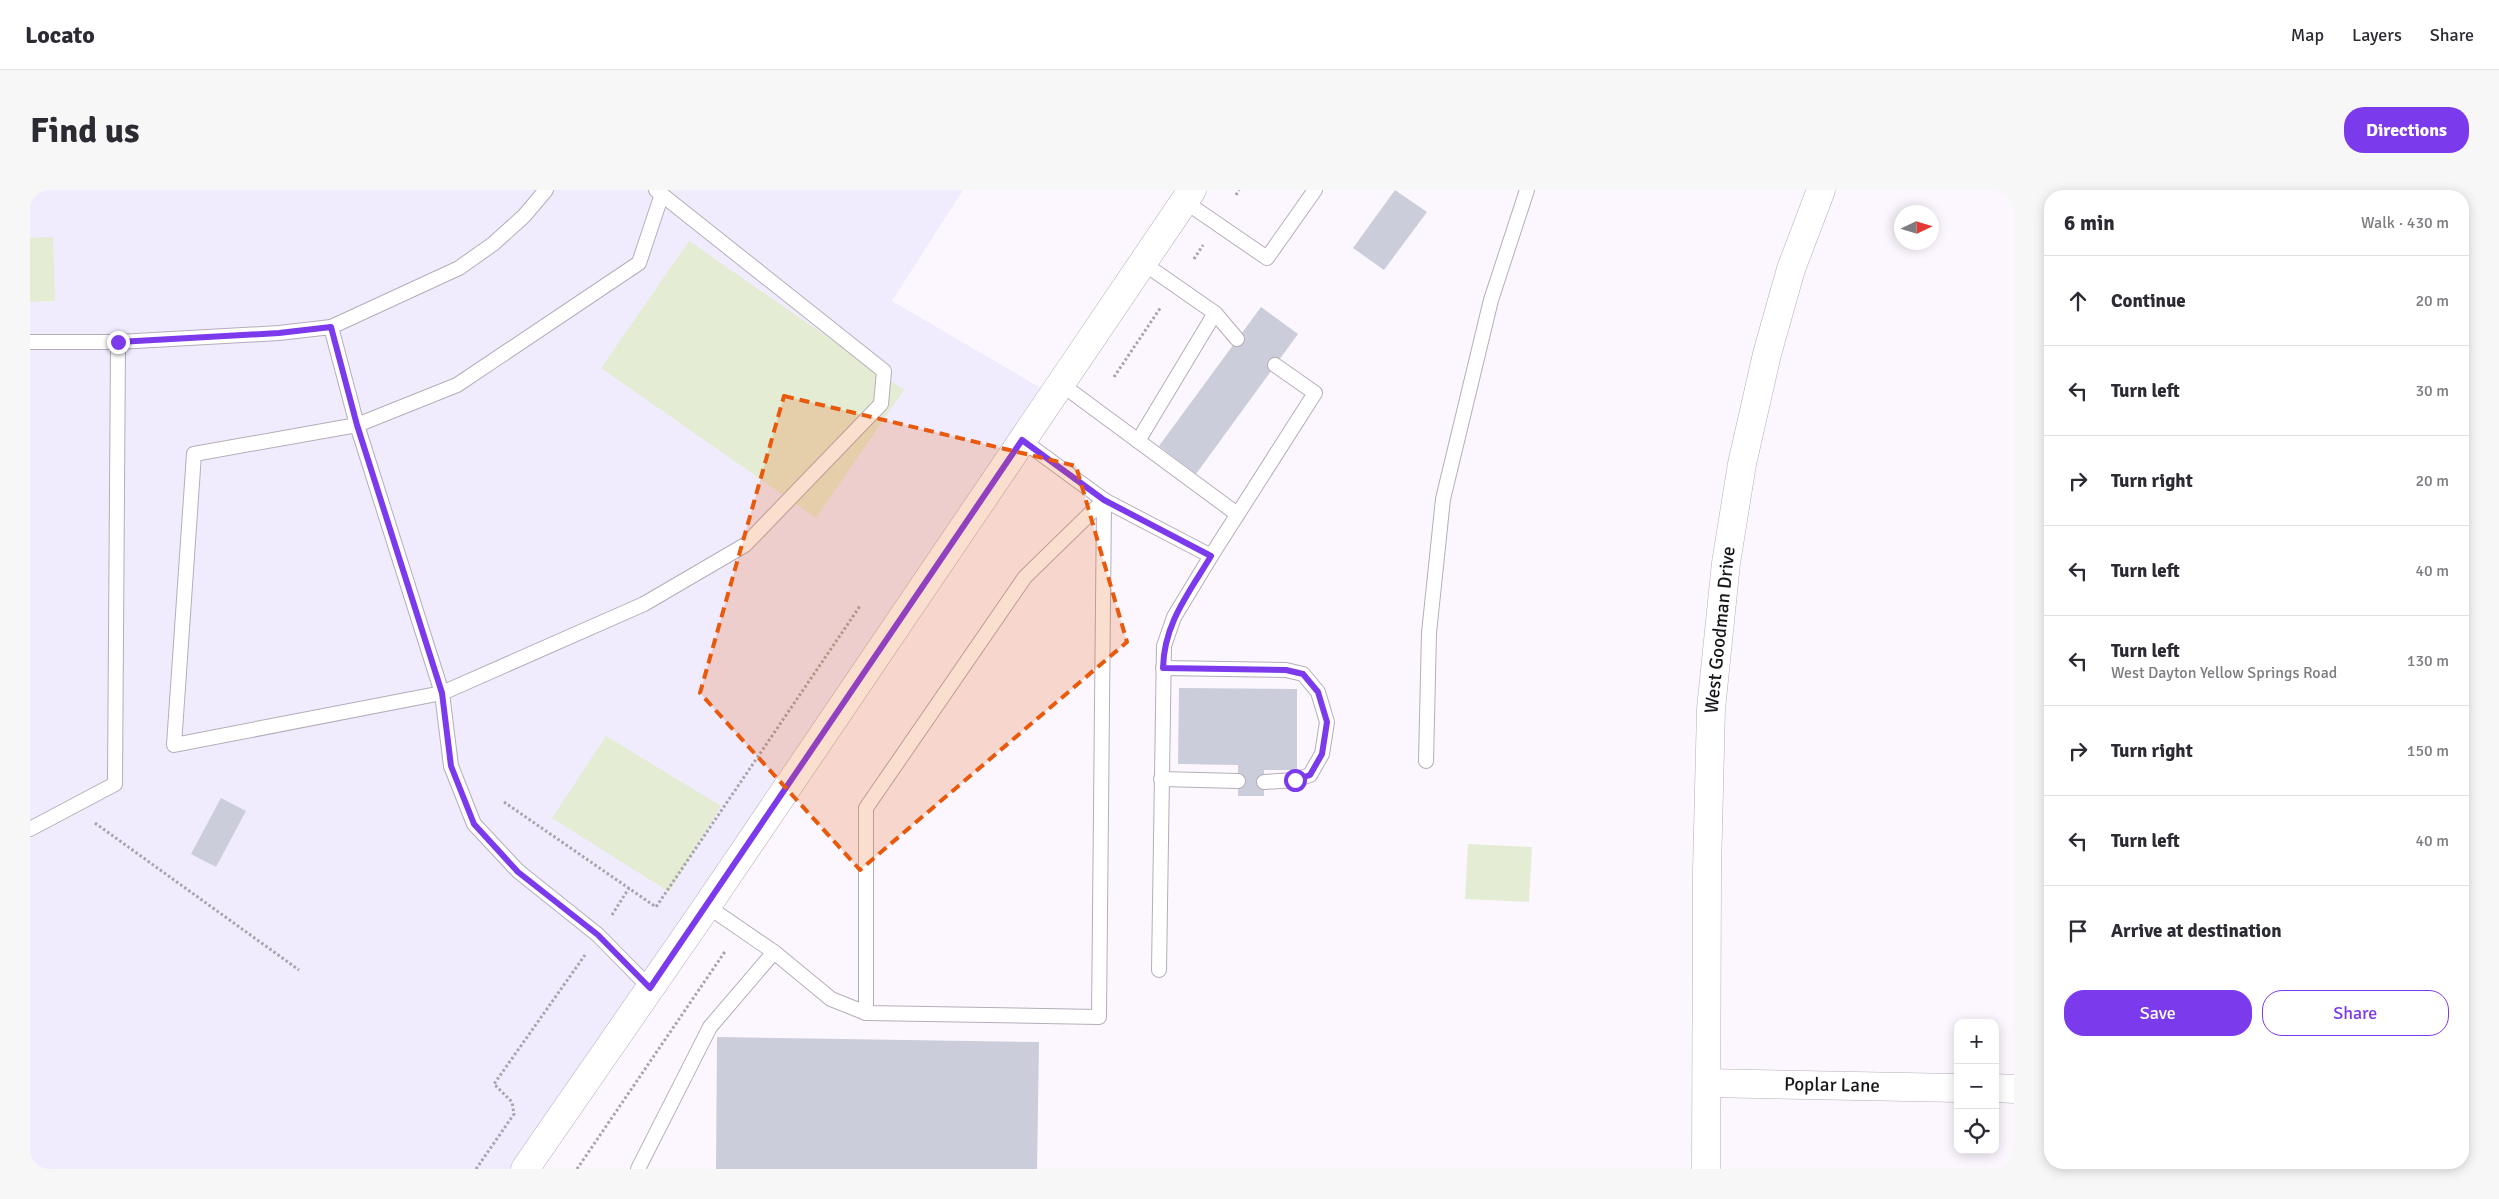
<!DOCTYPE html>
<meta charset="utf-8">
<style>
body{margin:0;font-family:Signika,sans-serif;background:#f7f7f7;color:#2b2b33}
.controls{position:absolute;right:15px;bottom:15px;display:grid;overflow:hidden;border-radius:10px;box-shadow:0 2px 12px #0003}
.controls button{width:45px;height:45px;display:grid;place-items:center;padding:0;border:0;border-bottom:1px solid #e1e1e2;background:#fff;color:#2b2b33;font:25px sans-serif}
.compass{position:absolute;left:1864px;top:15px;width:45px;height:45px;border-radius:50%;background:#fff;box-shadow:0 2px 12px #0003;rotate:86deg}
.stop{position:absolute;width:15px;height:15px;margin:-11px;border:4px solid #7c3aed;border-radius:50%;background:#fff}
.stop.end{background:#7c3aed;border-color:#fff;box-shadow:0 1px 5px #0008}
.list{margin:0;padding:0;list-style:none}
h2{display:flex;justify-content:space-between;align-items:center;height:65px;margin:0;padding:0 20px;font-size:21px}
h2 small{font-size:16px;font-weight:400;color:#7c7c81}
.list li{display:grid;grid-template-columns:32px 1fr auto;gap:15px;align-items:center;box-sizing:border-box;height:90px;padding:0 20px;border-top:1px solid #e1e1e2}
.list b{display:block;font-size:19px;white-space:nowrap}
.list p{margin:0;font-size:16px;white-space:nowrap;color:#7c7c81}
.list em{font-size:16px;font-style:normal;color:#7c7c81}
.actions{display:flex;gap:10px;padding:15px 20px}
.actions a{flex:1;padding:11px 0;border:1px solid #7c3aed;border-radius:20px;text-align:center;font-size:18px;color:#7c3aed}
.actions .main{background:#7c3aed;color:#fff}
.icon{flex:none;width:28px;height:28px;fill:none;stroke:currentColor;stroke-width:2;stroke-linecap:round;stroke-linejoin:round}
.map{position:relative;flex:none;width:1984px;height:979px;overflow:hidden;border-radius:20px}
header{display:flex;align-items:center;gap:30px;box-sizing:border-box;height:70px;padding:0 25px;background:#fff;border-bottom:1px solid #e1e1e2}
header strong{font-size:24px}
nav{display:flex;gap:28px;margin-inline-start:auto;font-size:18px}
.intro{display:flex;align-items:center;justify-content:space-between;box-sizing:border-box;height:120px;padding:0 30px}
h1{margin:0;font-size:35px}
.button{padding:12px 22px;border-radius:20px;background:#7c3aed;color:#fff;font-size:18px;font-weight:700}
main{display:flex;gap:30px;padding:0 30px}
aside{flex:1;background:#fff;border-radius:20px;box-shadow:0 2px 12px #0003}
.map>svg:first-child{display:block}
</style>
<header>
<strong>Locato</strong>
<nav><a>Map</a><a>Layers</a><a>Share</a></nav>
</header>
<div class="intro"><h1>Find us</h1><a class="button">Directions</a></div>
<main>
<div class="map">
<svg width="1984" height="979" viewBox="0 0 1984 979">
<rect width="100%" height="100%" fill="#fcf7fe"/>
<path fill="#f0ecfe" d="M0,0H933L862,111L1023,205L495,979H0Z"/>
<g fill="#e4edd3">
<path d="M23,47L25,111L0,112V48Z"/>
<path d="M659,51L874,200L786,328L571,178Z"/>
<path d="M576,546L691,616L639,702L522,628Z"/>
<path d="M1438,654L1502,657L1499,712L1435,709Z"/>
</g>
<g fill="#cbcdda">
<path d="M1365,0L1397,22L1354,80L1323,58Z"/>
<path d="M1231,117L1268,144L1166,284L1129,256Z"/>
<path d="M1149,498L1267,499V580H1234V606H1208V575L1148,574Z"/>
<path d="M191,608L216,621L186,677L161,664Z"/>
<path d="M687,847L1009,852L1007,979H686Z"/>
</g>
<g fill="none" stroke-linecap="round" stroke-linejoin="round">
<g stroke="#b5adb8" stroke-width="16">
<g id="service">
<path d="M1154,11L1237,68L1285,0"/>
<path d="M1113,73L1185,123L1207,149"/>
<path d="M301,137L429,78L463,54L494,26L516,0"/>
<path d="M0,152H88"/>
<path d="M1031,194L1207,324"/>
<path d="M992,250L1074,310L1181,366L1144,427L1134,456L1129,780"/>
<path d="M1108,251L1185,123"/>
<path d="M1181,366L1285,203L1245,175"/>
<path d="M1133,478L1256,480L1273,484L1288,502L1297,532L1292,564L1280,585L1265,590L1234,592"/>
<path d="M1396,571L1399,443L1413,309L1461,110L1497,0"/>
<path d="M1131,589L1208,591"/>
<path d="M0,639L85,594L88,152L249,143L301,137L327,235L412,503L614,414L715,355L851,214L854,181L626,0"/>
<path d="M677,716L744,762L801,809L836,823L1069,827L1074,310"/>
<path d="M620,798L568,745L488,681L444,634L421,576L412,503L144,555L164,264L327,235L427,195L609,73L632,4"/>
<path d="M836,823V618L995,387L1074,310"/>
<path d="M608,979L680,837L744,762"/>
</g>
</g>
<g stroke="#b5adb8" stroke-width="29">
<g id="minor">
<path d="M1677,893L1928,898"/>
<path d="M1965,898L1984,899"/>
<path d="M1676,979L1677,680L1681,519L1696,373L1712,274L1737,164L1761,79L1791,0"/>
</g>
</g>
<g stroke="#b5adb8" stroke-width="29">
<path id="secondary" d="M495,979L677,716L1162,0"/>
</g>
<g stroke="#a8a4aa" stroke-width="3" stroke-dasharray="2.5 2.5" stroke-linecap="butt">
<path d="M1206,5L1209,0"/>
<path d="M1164,69L1173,55"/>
<path d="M1084,187L1131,117"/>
<path d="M474,612L626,717L830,416"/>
<path d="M65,633L269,780"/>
<path d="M582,725L599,698"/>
<path d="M446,979L484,924L482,912L464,894L555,765"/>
<path d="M547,979L696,760"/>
</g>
<use href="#service" stroke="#fff" stroke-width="14"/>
<use href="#minor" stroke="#fff" stroke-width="28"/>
<use href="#secondary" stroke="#fff" stroke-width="28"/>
</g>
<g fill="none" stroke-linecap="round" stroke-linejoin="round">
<path stroke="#7c3aed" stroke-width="6" d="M88,152L249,143L301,137L327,235L412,503L421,576L444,634L488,682L568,745L620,798L992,250L1074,310L1181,366C1159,403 1134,433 1133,478L1256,480L1273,484L1288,502L1297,532L1292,564L1280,585L1265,590"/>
</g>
<path fill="#e8590c" fill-opacity="0.2" stroke="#e8590c" stroke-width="4" stroke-dasharray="10 6" stroke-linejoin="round" d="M754,206L1046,276L1097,452L830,680L670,503Z"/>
<g text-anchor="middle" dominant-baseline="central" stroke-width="4" stroke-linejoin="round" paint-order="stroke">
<g font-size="19" fill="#18161a" stroke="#fff">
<text transform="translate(1690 440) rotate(-84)">West Goodman Drive</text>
<text transform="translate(1802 895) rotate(1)">Poplar Lane</text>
</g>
</g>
</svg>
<div class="controls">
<button>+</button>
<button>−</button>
<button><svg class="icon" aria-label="locate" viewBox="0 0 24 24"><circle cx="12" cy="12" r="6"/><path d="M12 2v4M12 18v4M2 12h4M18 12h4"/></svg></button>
</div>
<svg class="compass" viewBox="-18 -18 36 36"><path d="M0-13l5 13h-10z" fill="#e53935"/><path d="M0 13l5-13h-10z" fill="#7c7c81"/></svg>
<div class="stop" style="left:1265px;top:590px"></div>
<div class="stop end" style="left:88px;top:152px"></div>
</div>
<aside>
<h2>6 min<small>Walk · 430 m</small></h2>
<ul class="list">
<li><svg class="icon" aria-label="ahead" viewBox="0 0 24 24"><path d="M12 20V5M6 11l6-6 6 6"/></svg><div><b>Continue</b></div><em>20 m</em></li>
<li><svg class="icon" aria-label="left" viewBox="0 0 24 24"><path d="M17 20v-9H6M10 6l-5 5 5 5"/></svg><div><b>Turn left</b></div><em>30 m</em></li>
<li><svg class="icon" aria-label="right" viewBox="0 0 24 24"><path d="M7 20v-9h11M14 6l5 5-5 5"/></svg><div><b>Turn right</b></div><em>20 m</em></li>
<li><svg class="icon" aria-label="left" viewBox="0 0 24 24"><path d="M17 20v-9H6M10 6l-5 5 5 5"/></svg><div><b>Turn left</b></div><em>40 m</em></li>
<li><svg class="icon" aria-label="left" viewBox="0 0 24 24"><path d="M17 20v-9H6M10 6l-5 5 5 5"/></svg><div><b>Turn left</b><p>West Dayton Yellow Springs Road</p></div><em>130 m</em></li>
<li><svg class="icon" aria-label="right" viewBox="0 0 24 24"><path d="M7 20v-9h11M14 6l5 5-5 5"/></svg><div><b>Turn right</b></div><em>150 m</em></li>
<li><svg class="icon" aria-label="left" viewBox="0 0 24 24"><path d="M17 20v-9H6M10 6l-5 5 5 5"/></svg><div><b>Turn left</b></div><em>40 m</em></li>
<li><svg class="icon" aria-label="arrive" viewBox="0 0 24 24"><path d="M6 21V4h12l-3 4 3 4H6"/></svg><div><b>Arrive at destination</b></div></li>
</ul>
<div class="actions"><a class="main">Save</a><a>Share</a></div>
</aside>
</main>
